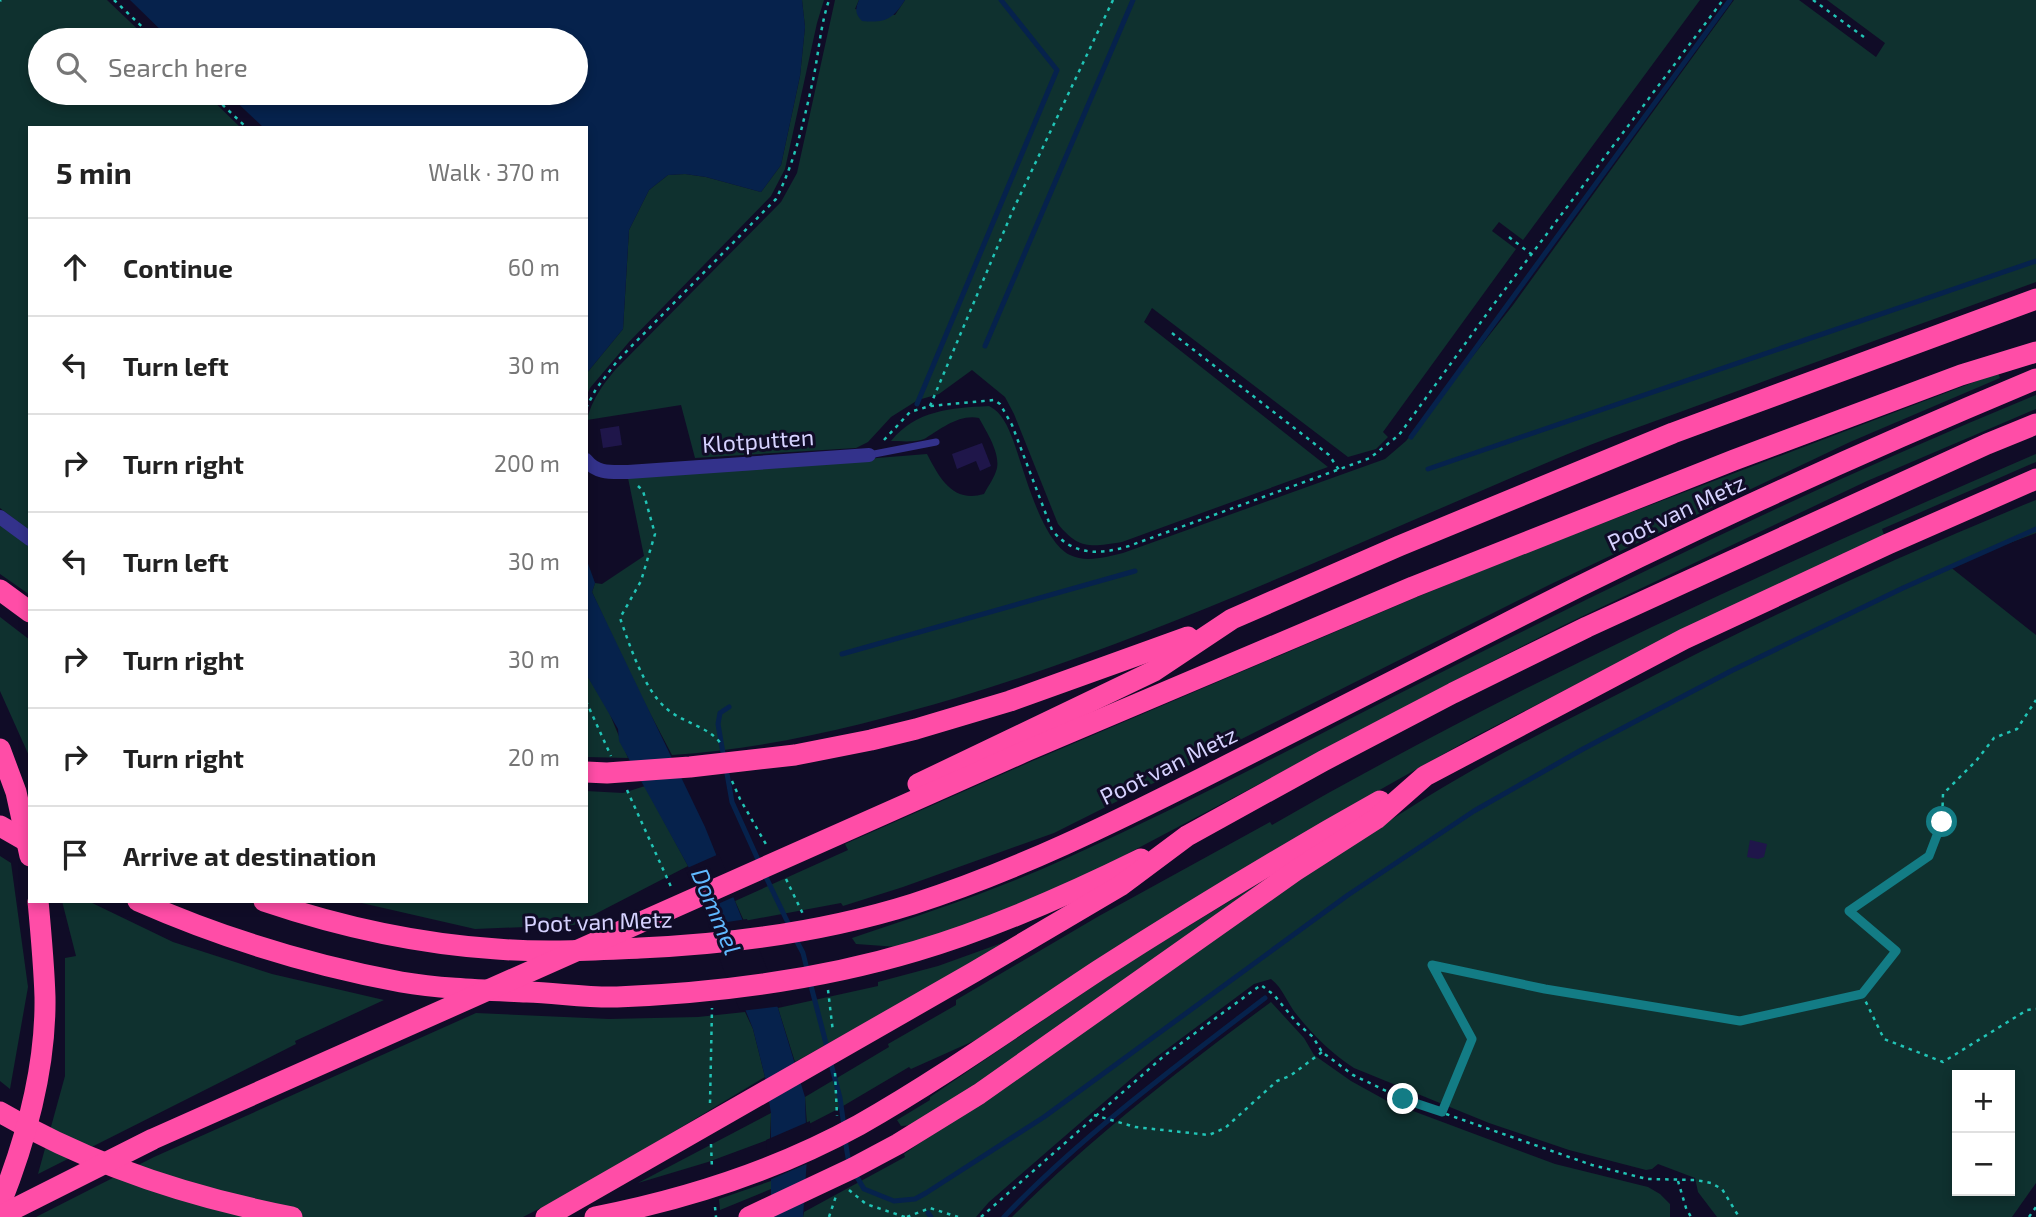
<!DOCTYPE html>
<meta charset="utf-8">
<style>
body{margin:0;font-family:"Exo 2",sans-serif;background:#f6f6f6;color:#222}
.controls{position:absolute;right:21px;bottom:21px;display:grid;overflow:hidden;border-radius:0px;box-shadow:0 4px 10px #0003}
.controls button{width:63px;height:63px;display:grid;place-items:center;padding:0;border:0;border-bottom:2px solid #e0e0e0;background:#fff;color:#222;font:35px sans-serif}
.stop{position:absolute;width:21px;height:21px;margin:-16px;border:5px solid #137c85;border-radius:50%;background:#fff}
.stop.end{background:#137c85;border-color:#fff;box-shadow:0 2px 7px #0008}
.list{margin:0;padding:0;list-style:none}
h2{display:flex;justify-content:space-between;align-items:center;height:91px;margin:0;padding:0 28px;font-size:30px}
h2 small{font-size:23px;font-weight:400;color:#767676}
.list li{display:grid;grid-template-columns:46px 1fr auto;gap:21px;align-items:center;box-sizing:border-box;height:98px;padding:0 28px;border-top:2px solid #e0e0e0}
.list b{display:block;font-size:26px;white-space:nowrap}
.list em{font-size:23px;font-style:normal;color:#767676}
.icon{flex:none;width:38px;height:38px;fill:none;stroke:currentColor;stroke-width:2;stroke-linecap:round;stroke-linejoin:round}
.map{position:relative;flex:none;width:2036px;height:1217px;overflow:hidden}
.search{position:absolute;background:#fff;box-shadow:0 4px 10px #0003;left:28px;top:28px;width:560px;height:77px;display:flex;align-items:center;gap:18px;box-sizing:border-box;padding:0 24px;border-radius:38px;color:#767676;font-size:26px}
.panel{position:absolute;background:#fff;box-shadow:0 4px 10px #0003;left:28px;top:126px;width:560px;height:777px;border-radius:0px}
.map>svg:first-child{display:block}
</style>
<div class="map">
<svg width="2036" height="1217" viewBox="0 0 2036 1217">
<rect width="100%" height="100%" fill="#100c27"/>
<g fill="#0f312f" fill-rule="evenodd">
<path d="M0,0H107L149,40H40V93H205L241,128H30V531L0,508Z"/>
<path d="M802,0H824L817,23L785,169L771,196L629,342L590,388L586,397V374L623,329L629,230L649,190L668,175L685,174L706,177L761,192L781,165L800,76L805,27Z"/>
<path d="M835,0H859L855,9L895,15L905,0H1700L1523,240L1499,222L1492,231L1516,249L1383,432L1388,437L1376,449L1348,457L1152,308L1144,322L1328,467L1122,542C1091,547 1079,550 1058,524L1014,414L1005,397L972,370L939,394L918,400L891,417L868,442L856,448L695,458L681,405L587,420C592,399 602,386 615,370L781,202L797,173Z"/>
<path d="M1734,0H1799L1876,57L1885,43L1827,0H2036V282C1931,320 1826,358 1721,397C1665,418 1607,437 1551,461C1354,544 1161,636 956,698C863,725 769,749 672,755L631,677L592,592L595,583L602,584L644,556L628,478L927,454C940,479 953,503 984,494C988,486 995,477 997,468C1000,452 986,431 979,418C959,414 941,429 926,438C917,443 901,441 891,441C916,410 951,408 989,406C1002,412 1008,427 1013,440C1024,469 1041,541 1070,555C1086,563 1106,557 1123,553L1385,459L1406,441L1513,305Z"/>
<path d="M1998,373L2000,378L1850,442L1549,585L1054,833L903,887L843,906L841,903L744,921L735,901L848,850L845,844L1030,762L1417,597L1535,549Z"/>
<path d="M2036,395V409L1867,481L1564,625L1448,684L1074,882L995,916L898,947L856,944L852,938C924,914 997,890 1067,858C1196,800 1321,733 1448,669C1641,571 1836,477 2036,395Z"/>
<path d="M2036,454V462L1882,529L1884,535L1681,630L1472,738L1344,810L978,1039L911,1069L909,1067L838,1109L807,1125L805,1097L889,1047L888,1044L956,1005V1000L1099,916L1270,822L1272,825C1517,684 1776,566 2036,454Z"/>
<path d="M2036,500V533L1949,566L2036,635V1183L2012,1217H1717L1698,1192L1695,1178L1658,1164L1652,1169L1646,1170L1569,1150L1489,1123L1354,1068C1333,1055 1312,1034 1297,1015C1287,1003 1283,988 1271,979L1254,984L1155,1058L989,1202L976,1217H803L804,1212L905,1157L904,1154C1078,1034 1248,908 1427,797C1490,758 1557,725 1624,691C1758,621 1896,557 2036,500ZM1957,1075H2010V1191H1957Z"/>
<path d="M0,525L30,547V595L0,574Z"/>
<path d="M0,617L30,640V758L0,691Z"/>
<path d="M586,674L606,705L628,758L586,757Z"/>
<path d="M645,786L688,866L574,925L475,929L353,901H586V791L623,793Z"/>
<path d="M1319,847L917,1125L901,1126L897,1120L930,1100V1097L1129,962Z"/>
<path d="M0,856L11,863L28,987L10,1089L0,1081Z"/>
<path d="M62,901H88L173,942L272,974L384,1000L295,1041L296,1044L38,1174L65,1076V958L76,956Z"/>
<path d="M1019,937L795,1062L778,1008L878,986V982L938,966Z"/>
<path d="M1271,1002L1304,1038L1314,1055L1351,1081L1389,1102L1555,1164L1648,1187L1660,1194L1670,1204V1217H1012C1092,1137 1180,1069 1271,1002Z"/>
<path d="M745,1012L753,1029L765,1077L580,1188L523,1217H36L154,1157L476,1013L609,1019L698,1017Z"/>
<path d="M771,1113L770,1139L708,1162L638,1183Z"/>
<path d="M771,1181V1189L720,1210L719,1199Z"/>
</g>
<g fill="#06224c">
<path d="M130,0H802L805,27L800,76L781,165L761,192L706,177L685,174L668,175L649,190L629,230L623,329L586,374V128H264L227,93H576V40H171Z"/>
<path d="M859,0H905C892,20 885,23 862,21C855,14 855,9 859,0Z"/>
<path d="M586,558L595,583L592,592L705,827L778,1008L805,1097L807,1158L803,1217H771V1113L765,1077L753,1029L688,866L619,741L618,729L586,674Z"/>
</g>
<g fill="#100c27">
<path d="M719,854L736,896L702,911L685,869Z"/>
<path d="M747,919L782,1006L740,1011L724,971L708,925Z"/>
<path d="M810,1121L811,1162L767,1181L766,1140Z"/>
</g>
<g fill="none" stroke-linecap="round" stroke-linejoin="round">
<g stroke="#06224c" stroke-width="5">
<path d="M985,346L1133,0"/>
<path d="M917,404L1057,70L1001,0"/>
<path d="M1411,437L1730,0"/>
<path d="M1428,469L2036,261"/>
<path d="M842,654L1135,571"/>
<path d="M724,759L718,724L720,713L729,707"/>
<path d="M726,768L732,802L760,864"/>
<path d="M764,873L790,927"/>
<path d="M794,936L803,953L808,973"/>
<path d="M810,982L828,1051"/>
<path d="M830,1060L840,1098L844,1126"/>
<path d="M845,1139L849,1164"/>
<path d="M854,1172L864,1189L894,1201L915,1199L926,1193L1044,1117L1348,895L1474,811L1583,749L1731,671L1903,588L2036,529"/>
<path d="M928,1213L931,1217"/>
<path d="M1004,1217C1081,1136 1176,1066 1265,998"/>
</g>
</g>
<g fill="#1f164a">
<path d="M619,426L622,445L603,448L600,429Z"/>
<path d="M982,443L991,466L980,471L976,461L957,469L952,454Z"/>
<path d="M1750,840L1767,844L1764,857L1758,859L1747,857Z"/>
</g>
<g fill="none" stroke-linecap="round" stroke-linejoin="round">
<g stroke="#21c4b6" stroke-width="2.5" stroke-dasharray="3.5 5" stroke-linecap="butt">
<path d="M114,0L156,40"/>
<path d="M1813,0L1868,40"/>
<path d="M0,1L1,0"/>
<path d="M210,93L247,128"/>
<path d="M1509,237L1531,254"/>
<path d="M1172,333L1329,455L1339,470"/>
<path d="M930,406L1013,210L1113,0"/>
<path d="M586,408L596,389L618,360L776,199C795,162 804,120 813,80C819,52 820,27 829,0"/>
<path d="M884,440L910,412L930,406L994,400L1000,404L1012,425L1052,530C1073,556 1100,555 1129,546L1370,458L1399,435L1494,304L1723,0"/>
<path d="M638,486L643,491L655,534L641,581L620,618C630,646 644,690 667,709C683,723 710,727 721,744"/>
<path d="M586,701L611,756"/>
<path d="M732,781L740,799L767,846"/>
<path d="M627,790L672,889"/>
<path d="M786,879L803,914"/>
<path d="M828,990L833,1032"/>
<path d="M1862,994L1884,1039L1943,1062L2027,1010L2036,1009"/>
<path d="M835,1073L837,1116"/>
<path d="M710,1103L712,1008"/>
<path d="M1442,1112L1472,1039L1432,965L1545,989L1740,1021L1862,994L1896,952L1849,911L1929,856L1942,822L1943,794L1976,761L1994,738L2017,729L2036,700"/>
<path d="M1094,1115L1135,1127L1209,1135L1225,1128L1277,1081L1290,1076L1322,1052"/>
<path d="M711,1144L712,1169"/>
<path d="M1678,1181L1686,1208L1691,1217"/>
<path d="M849,1190L866,1204L905,1217"/>
<path d="M715,1207L716,1217"/>
<path d="M829,1217L836,1196"/>
<path d="M907,1217L930,1208L958,1217"/>
<path d="M981,1217L1165,1055L1261,985L1274,995L1297,1023L1313,1037L1322,1052L1353,1075L1403,1099L1592,1165L1647,1179L1696,1180L1711,1183L1722,1189L1739,1217"/>
<path d="M2029,1217L2036,1207"/>
</g>
<path stroke="#33328b" stroke-width="7" d="M869,455L936,442"/>
<g stroke="#33328b" stroke-width="14">
<path d="M586,460C597,474 611,472 628,472L869,455"/>
<path d="M0,517L30,539"/>
</g>
<g stroke="#ff4da7" stroke-width="21">
<path d="M0,590L30,612"/>
<path d="M0,749L16,792L30,856"/>
<path d="M586,772L607,773L690,767L795,755L871,740L916,729L1010,701L1188,637"/>
<path d="M918,784L1154,671L1232,619L1399,546L1673,433L2036,299"/>
<path d="M0,826L30,843"/>
<path d="M138,901C222,938 310,965 401,982C443,989 485,990 527,992C557,993 588,998 617,997C718,993 819,980 916,951C994,928 1068,895 1141,859"/>
<path d="M264,901C338,926 419,944 497,949C545,953 593,950 640,948C733,944 824,932 913,904C1016,871 1113,823 1210,774C1306,725 1402,676 1499,627C1674,537 1854,455 2036,379"/>
<path d="M0,1112C90,1165 190,1197 292,1217"/>
<path d="M0,1205C26,1140 46,1069 45,997C44,965 41,933 38,901"/>
<path d="M0,1216L153,1139L1026,751L1413,587L1734,460L1961,375L2036,352"/>
<path d="M546,1217L974,972L1120,886L1187,836L1323,761L1453,693L1587,627L1987,444L2036,424"/>
<path d="M595,1217C687,1199 777,1170 859,1125C942,1078 1020,1022 1099,970C1191,911 1285,854 1380,801"/>
<path d="M749,1217L853,1168L898,1144L979,1094L1295,871L1376,819L1425,776L1684,639L1888,544L2036,479"/>
</g>
</g>
<g fill="none" stroke-linecap="round" stroke-linejoin="round">
<path stroke="#137c85" stroke-width="9" d="M1403,1099L1442,1112L1472,1039L1432,965L1545,989L1740,1021L1862,994L1896,951L1849,911L1929,856L1942,822"/>
</g>
<g text-anchor="middle" dominant-baseline="central" stroke-width="6" stroke-linejoin="round" paint-order="stroke">
<g font-size="23" fill="#d6d2ff" stroke="#100c27">
<text transform="translate(758 440) rotate(-4)">Klotputten</text>
<text transform="translate(1676 512) rotate(-25)">Poot van Metz</text>
<text transform="translate(1168 765) rotate(-26)">Poot van Metz</text>
<text transform="translate(598 921) rotate(-2)">Poot van Metz</text>
</g>
<g font-size="24" font-style="italic" fill="#60b9ff" stroke="#100c27">
<text transform="translate(717 911) rotate(67)">Dommel</text>
</g>
</g>
</svg>
<div class="controls">
<button>+</button>
<button>−</button>
</div>
<div class="stop" style="left:1942px;top:822px"></div>
<div class="stop end" style="left:1403px;top:1099px"></div>
<div class="search"><svg class="icon" aria-label="search" viewBox="0 0 24 24"><circle cx="10" cy="10" r="6"/><path d="M15 15l6 6"/></svg>Search here</div>
<section class="panel">
<h2>5 min<small>Walk · 370 m</small></h2>
<ul class="list">
<li><svg class="icon" aria-label="ahead" viewBox="0 0 24 24"><path d="M12 20V5M6 11l6-6 6 6"/></svg><div><b>Continue</b></div><em>60 m</em></li>
<li><svg class="icon" aria-label="left" viewBox="0 0 24 24"><path d="M17 20v-9H6M10 6l-5 5 5 5"/></svg><div><b>Turn left</b></div><em>30 m</em></li>
<li><svg class="icon" aria-label="right" viewBox="0 0 24 24"><path d="M7 20v-9h11M14 6l5 5-5 5"/></svg><div><b>Turn right</b></div><em>200 m</em></li>
<li><svg class="icon" aria-label="left" viewBox="0 0 24 24"><path d="M17 20v-9H6M10 6l-5 5 5 5"/></svg><div><b>Turn left</b></div><em>30 m</em></li>
<li><svg class="icon" aria-label="right" viewBox="0 0 24 24"><path d="M7 20v-9h11M14 6l5 5-5 5"/></svg><div><b>Turn right</b></div><em>30 m</em></li>
<li><svg class="icon" aria-label="right" viewBox="0 0 24 24"><path d="M7 20v-9h11M14 6l5 5-5 5"/></svg><div><b>Turn right</b></div><em>20 m</em></li>
<li><svg class="icon" aria-label="arrive" viewBox="0 0 24 24"><path d="M6 21V4h12l-3 4 3 4H6"/></svg><div><b>Arrive at destination</b></div></li>
</ul>
</section>
</div>
